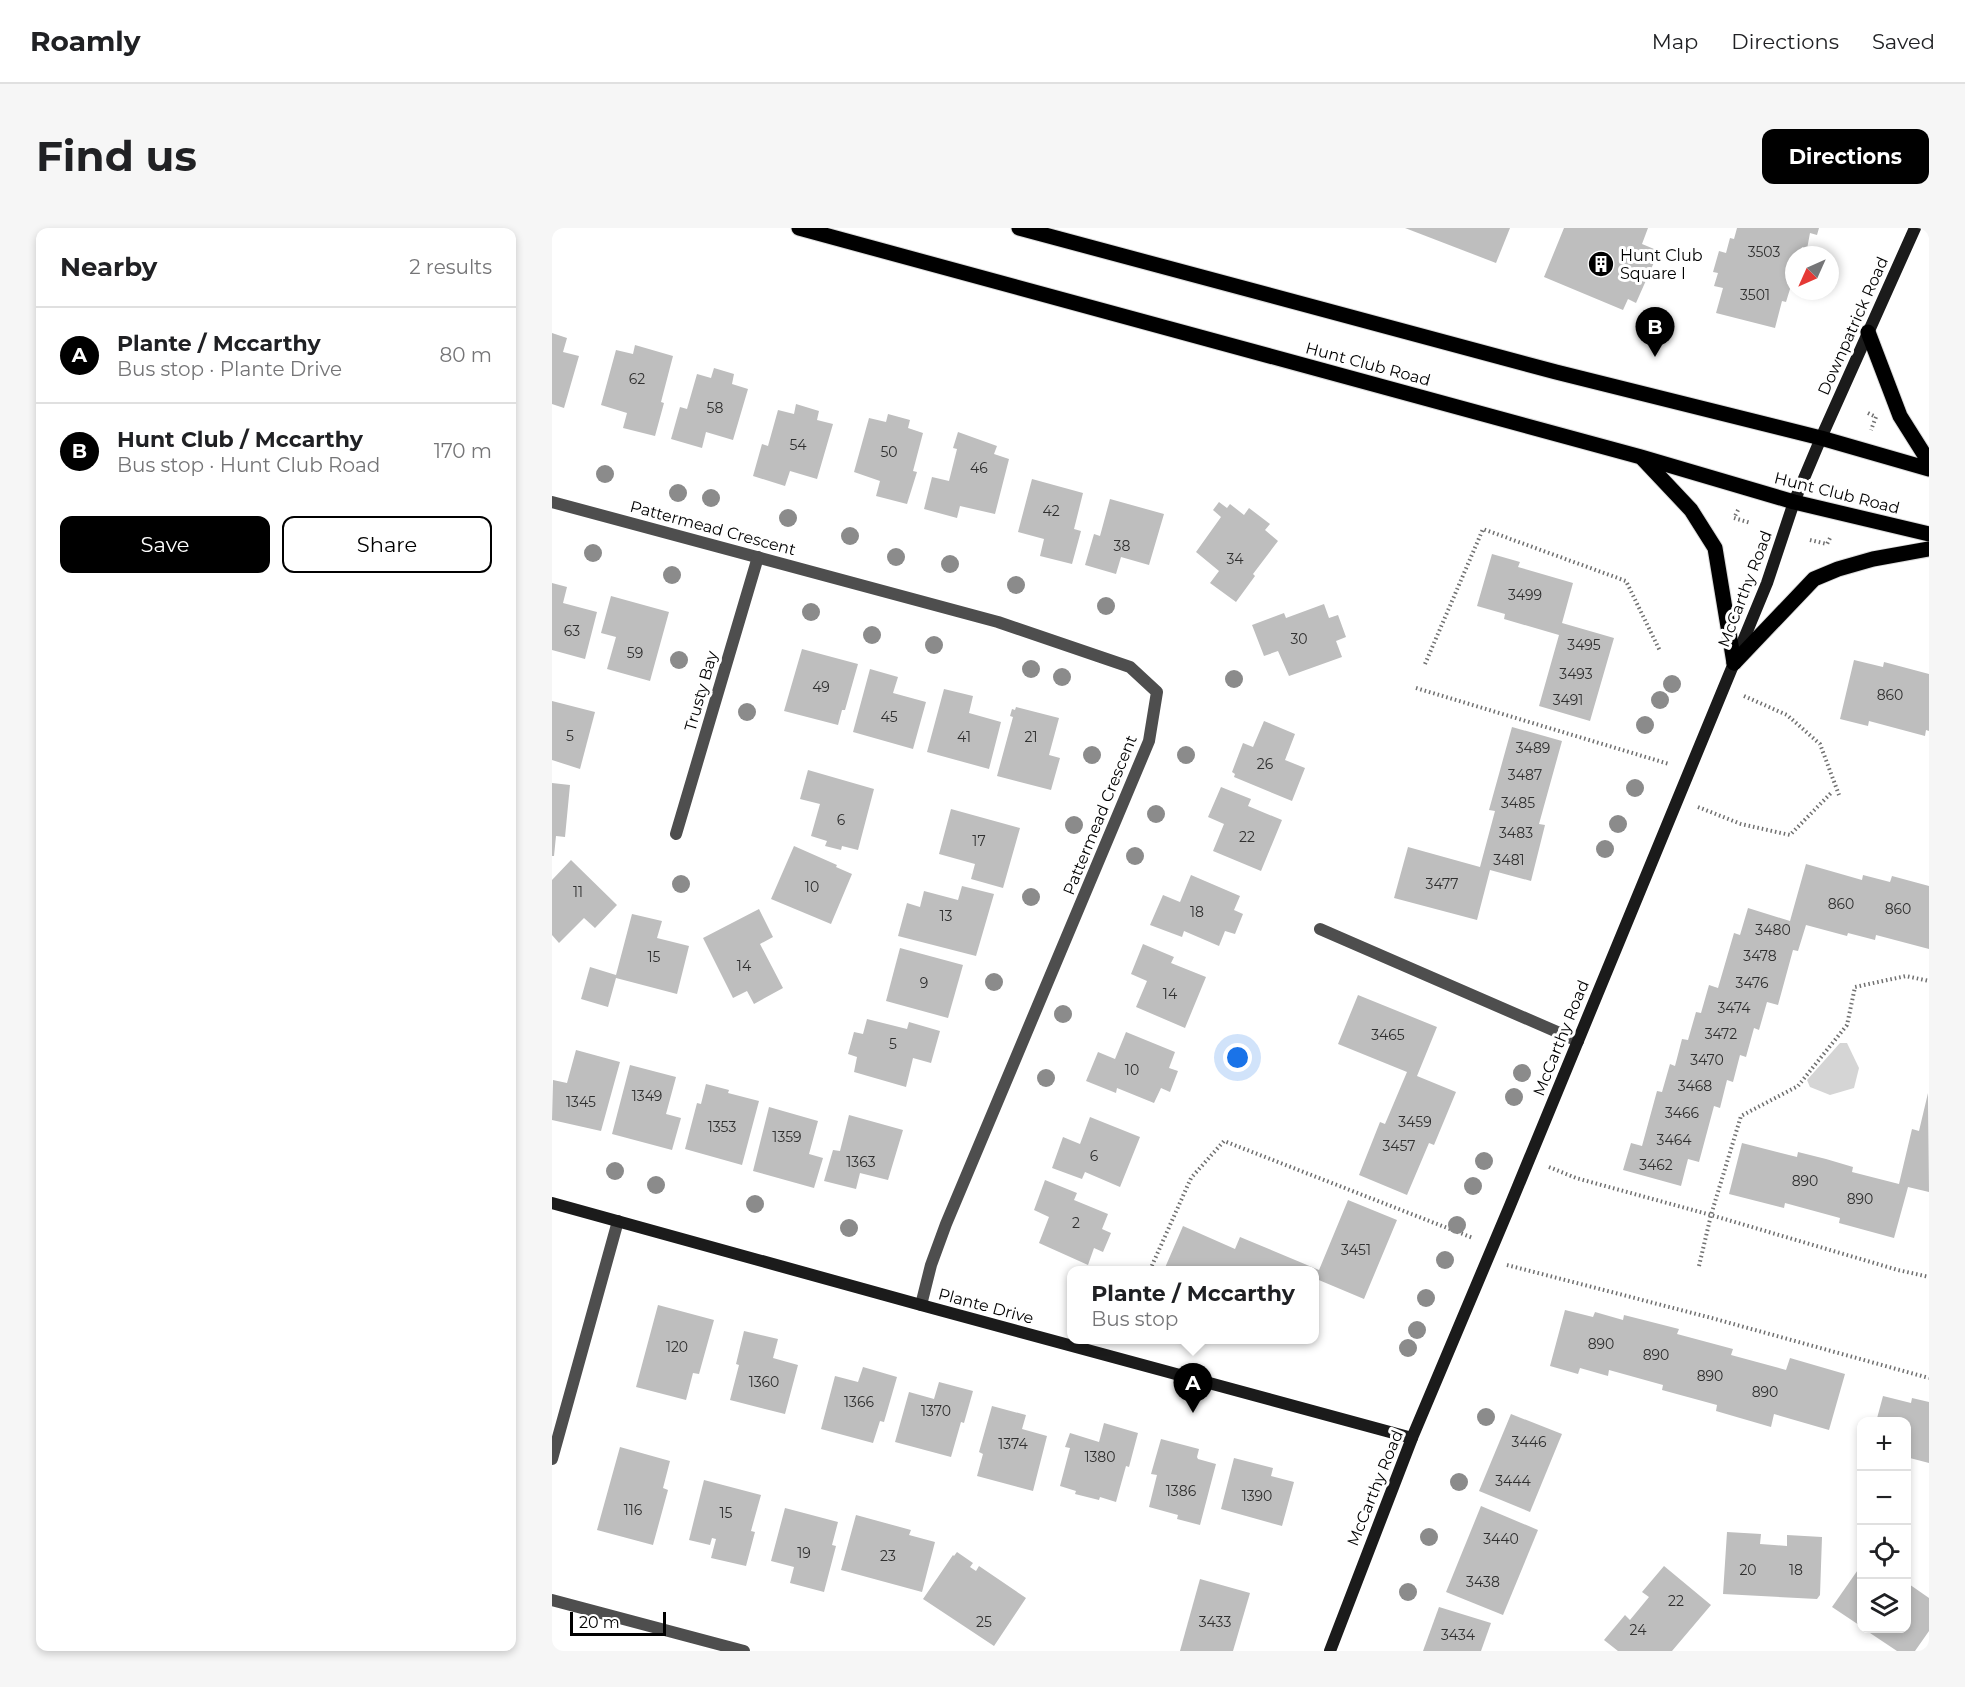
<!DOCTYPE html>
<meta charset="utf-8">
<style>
body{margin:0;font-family:Montserrat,sans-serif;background:#f6f6f6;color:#202124}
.controls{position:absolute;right:18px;bottom:18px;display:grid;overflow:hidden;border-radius:12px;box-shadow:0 3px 9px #0003}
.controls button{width:54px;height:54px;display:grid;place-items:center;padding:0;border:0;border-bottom:2px solid #e0e0e0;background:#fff;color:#202124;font:30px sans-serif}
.compass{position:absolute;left:1233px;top:18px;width:54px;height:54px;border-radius:50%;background:#fff;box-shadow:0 3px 9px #0003;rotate:225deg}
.scale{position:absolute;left:18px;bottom:15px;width:96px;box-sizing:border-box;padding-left:6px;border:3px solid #000;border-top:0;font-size:16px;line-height:21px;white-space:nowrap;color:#000;-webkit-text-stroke:4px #fff;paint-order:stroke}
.you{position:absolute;left:686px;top:830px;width:21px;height:21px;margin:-15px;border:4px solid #fff;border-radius:50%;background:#1a73e8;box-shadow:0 0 0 9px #1a73e833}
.badge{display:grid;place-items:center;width:39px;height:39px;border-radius:50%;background:#000;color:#fff;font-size:20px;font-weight:700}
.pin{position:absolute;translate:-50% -50px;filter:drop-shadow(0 2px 3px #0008)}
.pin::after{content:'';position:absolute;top:32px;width:21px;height:18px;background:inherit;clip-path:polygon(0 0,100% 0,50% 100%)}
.popup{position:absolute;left:515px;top:1038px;width:252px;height:78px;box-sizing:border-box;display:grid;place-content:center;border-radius:12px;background:#fff;filter:drop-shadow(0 2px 4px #0005);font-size:20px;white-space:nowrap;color:#757577}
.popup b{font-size:22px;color:#202124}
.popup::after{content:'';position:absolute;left:50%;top:100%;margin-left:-12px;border:12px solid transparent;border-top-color:#fff}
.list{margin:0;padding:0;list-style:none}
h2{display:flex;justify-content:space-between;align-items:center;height:78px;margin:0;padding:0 24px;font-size:26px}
h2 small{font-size:20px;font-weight:400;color:#757577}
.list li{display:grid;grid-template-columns:39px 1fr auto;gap:18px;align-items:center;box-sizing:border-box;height:96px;padding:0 24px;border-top:2px solid #e0e0e0}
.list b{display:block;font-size:22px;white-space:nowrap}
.list p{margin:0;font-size:20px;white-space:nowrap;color:#757577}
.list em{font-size:20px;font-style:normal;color:#757577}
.actions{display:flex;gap:12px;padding:18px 24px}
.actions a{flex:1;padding:14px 0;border:2px solid #000;border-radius:12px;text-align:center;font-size:21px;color:#000}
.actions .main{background:#000;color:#fff}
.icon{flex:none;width:33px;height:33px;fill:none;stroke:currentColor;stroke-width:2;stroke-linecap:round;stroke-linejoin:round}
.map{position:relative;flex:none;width:1377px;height:1423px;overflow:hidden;border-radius:12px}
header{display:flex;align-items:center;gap:36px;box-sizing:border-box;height:84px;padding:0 30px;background:#fff;border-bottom:2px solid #e0e0e0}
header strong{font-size:28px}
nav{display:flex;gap:33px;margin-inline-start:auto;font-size:21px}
.intro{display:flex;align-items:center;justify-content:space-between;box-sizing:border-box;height:144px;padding:0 36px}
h1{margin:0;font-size:42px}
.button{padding:15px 27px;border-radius:12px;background:#000;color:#fff;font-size:21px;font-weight:700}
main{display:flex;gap:36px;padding:0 36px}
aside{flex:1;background:#fff;border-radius:12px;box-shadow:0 3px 9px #0003}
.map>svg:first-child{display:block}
</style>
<header>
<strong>Roamly</strong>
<nav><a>Map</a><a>Directions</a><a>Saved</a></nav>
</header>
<div class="intro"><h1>Find us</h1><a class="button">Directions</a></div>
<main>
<aside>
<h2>Nearby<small>2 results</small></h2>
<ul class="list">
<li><span class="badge">A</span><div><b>Plante / Mccarthy</b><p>Bus stop · Plante Drive</p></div><em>80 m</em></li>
<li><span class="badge">B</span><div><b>Hunt Club / Mccarthy</b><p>Bus stop · Hunt Club Road</p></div><em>170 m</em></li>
</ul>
<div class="actions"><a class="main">Save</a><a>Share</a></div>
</aside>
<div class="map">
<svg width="1377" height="1423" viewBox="0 0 1377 1423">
<rect width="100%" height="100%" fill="#fff"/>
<path fill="#d5d5d5" d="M1288,815H1295L1307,840L1302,860L1278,867L1258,859L1255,852Z"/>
<g fill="#bebebe">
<path d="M853,0H958L944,35Z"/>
<path d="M1012,0H1096L1090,16L1107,23L1084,75L1076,71L1071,82L992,49Z"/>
<path d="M1185,0H1267L1265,7L1258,5L1255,21L1250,19L1248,27H1242V48L1234,74L1230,73L1223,100L1164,85L1171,60L1162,58L1166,45L1161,44L1167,23L1174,25L1178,10L1182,11Z"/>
<path d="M0,105L15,110L11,124L27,128L12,180L0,176Z"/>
<path d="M83,117L121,128L109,174L112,175L103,208L71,200L75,185L49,177L64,122L81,126Z"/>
<path d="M162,140L182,146L180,156L196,161L181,212L154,204L150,220L119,211L128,179L135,181L145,146L159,150Z"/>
<path d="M244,176L267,183L265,192L281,196L265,251L238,243L233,258L201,248L210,216L216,218L226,182L242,186Z"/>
<path d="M336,186L358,192L356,200L371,205L361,243L365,244L355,276L324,268L328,253L302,244L317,190L334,194Z"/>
<path d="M406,204L445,218L442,226L457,231L443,286L408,278L405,290L372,281L380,249L397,253L405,221L401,220Z"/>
<path d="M480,251L531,265L522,301L529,303L520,336L488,328L492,311L466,304Z"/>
<path d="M558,271L612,286L597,337L569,329L564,346L533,337L542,306L548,308Z"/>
<path d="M667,274L675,280L678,276L692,287L697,280L718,296L713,302L726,313L701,346L703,348L684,374L658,355L667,343L644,324L669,289L661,282Z"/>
<path d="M940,326L968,334L966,339L1021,355L1010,395L1062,410L1038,493L987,478L1007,407L952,391L953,386L925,378Z"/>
<path d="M0,355L15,359L11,375L45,384L33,431L0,422Z"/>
<path d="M59,368L117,384L98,453L55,441L64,409L49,405Z"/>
<path d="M772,376L777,390L786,387L794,409L784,413L790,429L737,448L726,423L712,428L700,397L732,385L734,390Z"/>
<path d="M250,421L306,436L293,482H290L286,497L232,483Z"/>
<path d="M1302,432L1331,439L1332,434L1377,446V503L1374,502L1373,508L1317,493L1316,498L1288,491Z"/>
<path d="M318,441L346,449L341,465L374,474L361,521L301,504Z"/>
<path d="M392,461L421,468L417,485L449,494L437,541L375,524Z"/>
<path d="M0,473L43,484L28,541L0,532Z"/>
<path d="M464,479L507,490L497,527L508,530L499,562L445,548L461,489L458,488L460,481L463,482Z"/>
<path d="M712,493L743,506L733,532L753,540L740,573L682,549L683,546L680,544L691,515L701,519Z"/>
<path d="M960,499L1010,513L987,596L993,597L979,653L938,642L925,692L842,670L856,619L928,639L943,583L937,582Z"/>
<path d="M256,542L322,561L306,622L290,618L289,622L273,618L275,613L259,608L268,576L248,571Z"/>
<path d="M0,555L18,557L13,609L4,608L2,628H0Z"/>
<path d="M669,559L699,571L696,578L730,592L709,643L661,623L672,596L656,589Z"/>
<path d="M399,581L468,600L451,660L419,651L423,636L387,626Z"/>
<path d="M242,618L285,637L284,639L300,646L279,696L219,671Z"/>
<path d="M19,632L65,677L43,700L32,690L7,715L0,707V652Z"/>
<path d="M1254,636L1310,652L1311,647L1338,654L1340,648L1377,658V721L1324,707L1323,712L1296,705L1295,708L1254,697L1246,723L1241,722L1226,777L1215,774L1207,802L1202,800L1194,829L1188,827L1181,854L1175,852L1168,880L1162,878L1147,934L1136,931L1129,958L1071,942L1079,915L1090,918L1105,863L1110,864L1118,836L1123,838L1130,811L1136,812L1144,784L1149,785L1157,757L1166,760L1182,705L1188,707L1196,680L1238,693Z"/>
<path d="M639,647L688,668L682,682L691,686L683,706L673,703L667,718L632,703L630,709L598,697L611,667L628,674Z"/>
<path d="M410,658L442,666L424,728L346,708L355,675L368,679L372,663L406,672Z"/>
<path d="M207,681L221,709L208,716L231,760L202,776L195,763L181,770L151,710Z"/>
<path d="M80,686L110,693L105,710L137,718L125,766L64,750L56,779L29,771L38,739L64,747Z"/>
<path d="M591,716L622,729L619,735L654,749L633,800L584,779L595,753L579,746Z"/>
<path d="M348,720L411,737L396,790L334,773Z"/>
<path d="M806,767L885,799L865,848L904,864L882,917L877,915L855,967L807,947L828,894L833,896L855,844L786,816Z"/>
<path d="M315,791L355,801L357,794L388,803L379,835L361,830L354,859L302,844L305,829L296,826L302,804L311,806Z"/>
<path d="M574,804L623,824L617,840L626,843L618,864L609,860L602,875L565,860L564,865L534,853L546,824L563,831Z"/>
<path d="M24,822L68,834L49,903L0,892L1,852L15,855Z"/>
<path d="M78,837L124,849L114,886L129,890L120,922L60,906Z"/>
<path d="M154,856L177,862L176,865L207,873L190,937L133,921L145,875L149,876Z"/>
<path d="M1376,865L1377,964L1356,959L1342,1010L1287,995L1288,990L1233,975L1232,980L1177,966L1190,915L1245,929L1246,924L1274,931L1301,939L1300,944L1347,956L1360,901L1367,903Z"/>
<path d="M217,879L266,893L257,926L271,930L262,960L201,943Z"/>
<path d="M297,887L351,902L336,952L308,945L304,961L272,953L281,922L288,923Z"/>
<path d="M538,889L588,909L568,959L533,944L530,951L500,940L511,909L528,916Z"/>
<path d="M493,952L525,965L522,972L556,986L550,1001L559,1005L551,1024L542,1020L536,1037L487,1015L497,989L482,982Z"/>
<path d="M796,972L845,992L812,1071L762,1050V1042H612L631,998L683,1021L688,1009L767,1042Z"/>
<path d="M106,1077L162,1092L147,1146L141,1145L134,1172L84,1159Z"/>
<path d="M1013,1082L1041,1089L1043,1084L1071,1092L1072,1087L1127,1101L1125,1106L1181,1121L1179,1127L1234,1142L1238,1130L1293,1146L1277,1202L1222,1186L1219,1199L1164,1183L1165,1177L1110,1162L1111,1157L1057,1142L1056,1148L1028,1140L1026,1146L998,1138Z"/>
<path d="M192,1103L226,1111L221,1130L246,1137L233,1186L178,1172L187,1137L184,1136Z"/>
<path d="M311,1139L345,1149L332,1194L328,1193L321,1215L269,1201L283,1148L306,1154Z"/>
<path d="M387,1154L421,1163L412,1195L409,1194L399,1229L343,1214L357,1164L382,1171Z"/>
<path d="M1331,1168L1359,1175L1360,1170L1377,1174V1235L1354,1229V1194H1324Z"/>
<path d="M440,1178L474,1187L470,1201L495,1208L481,1263L425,1248L431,1226L427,1224Z"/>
<path d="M959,1186L1010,1206L978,1284L927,1263Z"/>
<path d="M552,1195L586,1205L577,1239L574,1238L564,1274L548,1269L547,1272L523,1266L524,1263L508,1258L518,1220L513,1219L518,1205L547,1214Z"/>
<path d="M609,1211L647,1221L645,1229L646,1231L664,1236L648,1297L625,1291L626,1287L597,1279L605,1247L599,1246Z"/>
<path d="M68,1219L118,1233L111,1260L116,1262L101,1317L45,1302Z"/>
<path d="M682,1230L721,1240L719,1248L742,1254L730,1298L669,1281Z"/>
<path d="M152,1252L209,1267L199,1303L203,1304L194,1338L159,1330L164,1311L160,1310L158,1317L137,1312Z"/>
<path d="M929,1278L986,1302L951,1387L894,1364Z"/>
<path d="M233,1280L286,1294L280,1317L284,1318L272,1364L238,1355L242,1339L219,1333Z"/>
<path d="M304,1287L359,1302L357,1307L383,1314L370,1364L289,1342Z"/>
<path d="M1175,1304L1209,1306L1208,1316L1222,1317L1235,1318V1307L1270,1309L1268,1367L1265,1371L1171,1366Z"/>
<path d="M405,1324L421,1335L418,1339L424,1343L427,1338L474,1370L442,1418L371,1371L401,1327L402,1328Z"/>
<path d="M1310,1336V1399L1280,1379Z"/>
<path d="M1112,1338L1159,1377L1120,1423H1066L1052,1412L1073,1387L1078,1392L1097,1369L1090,1364Z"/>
<path d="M648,1351L698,1365L681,1423H628Z"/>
<path d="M1354,1354L1377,1370V1403L1363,1423H1345L1312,1401H1354Z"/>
<path d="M887,1379L939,1395L929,1423H871Z"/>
</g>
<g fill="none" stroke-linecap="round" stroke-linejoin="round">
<g stroke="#dbdbdb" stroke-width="17">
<g id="primary">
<path d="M247,0L1089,229L1242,274L1377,306"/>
<path d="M467,0L1004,144L1269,210L1377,241"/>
<path d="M1316,104L1348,188L1377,234"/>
<path d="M1091,231L1139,282L1163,320L1182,435"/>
<path d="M1182,435L1262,351L1286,341L1321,331L1377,321"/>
</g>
</g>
<g stroke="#707070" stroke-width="4" stroke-dasharray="1.5 3" stroke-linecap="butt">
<path d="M1316,185L1324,189L1319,202"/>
<path d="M1186,282L1182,290L1199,295"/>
<path d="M1258,312L1275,316L1279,308"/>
<path d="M873,436L931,301L1074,353L1108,423"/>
<path d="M864,460L1117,536"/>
<path d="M1192,468L1235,487L1268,516L1287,567"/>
<path d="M1146,579L1189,596L1238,607L1279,565"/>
<path d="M997,939L1024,950L1159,987L1346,1042L1377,1049"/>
<path d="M955,1037L1156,1089L1377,1150"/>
<path d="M1147,1038L1159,987L1189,888L1246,858L1295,797L1303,759L1354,748L1377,753"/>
<path d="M598,1042L639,950L672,913L921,1010"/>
</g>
<path stroke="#4e4e4e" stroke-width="12" d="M768,701L1026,813"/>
<g stroke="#4e4e4e" stroke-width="12">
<path d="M0,274L446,394L578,439L605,464L597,513L394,996L379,1037L369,1077"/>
<path d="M124,606L206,329"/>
<path d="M0,1231L66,993"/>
<path d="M0,1372L192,1423"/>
</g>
<g stroke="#1b1b1b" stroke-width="12">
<path d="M0,975L369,1077L860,1210"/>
<path d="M778,1423L860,1210L957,980L1215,355L1242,274L1269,210L1363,0"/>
</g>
<use href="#primary" stroke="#000" stroke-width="15"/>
</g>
<g fill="#8b8b8b">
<circle cx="53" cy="246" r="9"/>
<circle cx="126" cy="265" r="9"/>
<circle cx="159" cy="270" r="9"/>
<circle cx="236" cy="290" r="9"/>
<circle cx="298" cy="308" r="9"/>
<circle cx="41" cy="325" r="9"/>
<circle cx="344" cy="329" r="9"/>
<circle cx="398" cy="336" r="9"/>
<circle cx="120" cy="347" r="9"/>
<circle cx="464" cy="357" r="9"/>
<circle cx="554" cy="378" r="9"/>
<circle cx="259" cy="384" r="9"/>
<circle cx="320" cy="407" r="9"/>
<circle cx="382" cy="417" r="9"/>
<circle cx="127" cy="432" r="9"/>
<circle cx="479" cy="441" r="9"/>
<circle cx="510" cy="449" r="9"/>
<circle cx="682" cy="451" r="9"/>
<circle cx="1120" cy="456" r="9"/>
<circle cx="1108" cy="472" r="9"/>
<circle cx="195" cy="484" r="9"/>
<circle cx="1093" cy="497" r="9"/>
<circle cx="540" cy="527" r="9"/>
<circle cx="634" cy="527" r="9"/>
<circle cx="1083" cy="560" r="9"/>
<circle cx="604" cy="586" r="9"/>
<circle cx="1066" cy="596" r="9"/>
<circle cx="522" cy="597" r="9"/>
<circle cx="1053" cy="621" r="9"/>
<circle cx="583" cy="628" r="9"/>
<circle cx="129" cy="656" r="9"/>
<circle cx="479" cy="669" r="9"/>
<circle cx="442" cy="754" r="9"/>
<circle cx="511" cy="786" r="9"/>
<circle cx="970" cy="845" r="9"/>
<circle cx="494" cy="850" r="9"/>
<circle cx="962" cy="869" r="9"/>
<circle cx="932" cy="933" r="9"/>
<circle cx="63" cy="943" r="9"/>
<circle cx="104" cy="957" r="9"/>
<circle cx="921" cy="958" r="9"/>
<circle cx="203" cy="976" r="9"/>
<circle cx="905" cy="997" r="9"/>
<circle cx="297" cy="1000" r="9"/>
<circle cx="893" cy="1032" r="9"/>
<circle cx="874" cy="1070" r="9"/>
<circle cx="865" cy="1102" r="9"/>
<circle cx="856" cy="1120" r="9"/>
<circle cx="934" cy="1189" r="9"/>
<circle cx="907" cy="1254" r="9"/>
<circle cx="877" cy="1309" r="9"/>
<circle cx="856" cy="1364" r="9"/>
</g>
<defs>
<g id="building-disc" transform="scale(1.35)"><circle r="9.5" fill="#000" stroke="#fff"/><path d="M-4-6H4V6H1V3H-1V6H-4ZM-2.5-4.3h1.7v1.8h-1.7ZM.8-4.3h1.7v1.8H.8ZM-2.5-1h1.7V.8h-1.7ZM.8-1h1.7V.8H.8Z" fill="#fff"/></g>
</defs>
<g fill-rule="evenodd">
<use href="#building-disc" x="1049" y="36"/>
</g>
<g text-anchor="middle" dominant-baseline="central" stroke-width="6" stroke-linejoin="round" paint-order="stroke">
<g font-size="14" fill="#303030">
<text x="1212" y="24">3503</text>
<text x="1203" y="67">3501</text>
<text x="85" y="151">62</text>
<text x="163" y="180">58</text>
<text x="246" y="217">54</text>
<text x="337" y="224">50</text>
<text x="427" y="240">46</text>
<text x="499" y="283">42</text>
<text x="570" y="318">38</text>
<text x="683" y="331">34</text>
<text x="973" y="367">3499</text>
<text x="20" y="403">63</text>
<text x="747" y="411">30</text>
<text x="1032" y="417">3495</text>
<text x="83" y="425">59</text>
<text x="1024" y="446">3493</text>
<text x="269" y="459">49</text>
<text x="1338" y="467">860</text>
<text x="1016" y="472">3491</text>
<text x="337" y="489">45</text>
<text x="18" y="508">5</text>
<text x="412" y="509">41</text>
<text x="479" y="509">21</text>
<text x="981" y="520">3489</text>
<text x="713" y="536">26</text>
<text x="973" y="547">3487</text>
<text x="966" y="575">3485</text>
<text x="289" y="592">6</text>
<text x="964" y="605">3483</text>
<text x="695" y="609">22</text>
<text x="427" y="613">17</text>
<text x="957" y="632">3481</text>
<text x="890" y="656">3477</text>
<text x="260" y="659">10</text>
<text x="26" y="664">11</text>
<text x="1289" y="676">860</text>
<text x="1346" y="681">860</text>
<text x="645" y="684">18</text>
<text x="394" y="688">13</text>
<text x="1221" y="702">3480</text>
<text x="1208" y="728">3478</text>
<text x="102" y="729">15</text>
<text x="192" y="738">14</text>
<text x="372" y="755">9</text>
<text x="1200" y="755">3476</text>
<text x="618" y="766">14</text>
<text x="1182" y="780">3474</text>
<text x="1169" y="806">3472</text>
<text x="836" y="807">3465</text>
<text x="341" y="816">5</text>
<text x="1155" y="832">3470</text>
<text x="580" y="842">10</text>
<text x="1143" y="858">3468</text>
<text x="95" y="868">1349</text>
<text x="29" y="874">1345</text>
<text x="1130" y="885">3466</text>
<text x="863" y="894">3459</text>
<text x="170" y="899">1353</text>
<text x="235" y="909">1359</text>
<text x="1122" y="912">3464</text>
<text x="847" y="918">3457</text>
<text x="542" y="928">6</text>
<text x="309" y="934">1363</text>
<text x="1104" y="937">3462</text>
<text x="1253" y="953">890</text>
<text x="1308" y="971">890</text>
<text x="524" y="995">2</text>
<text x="804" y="1022">3451</text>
<text x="1049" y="1116">890</text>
<text x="125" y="1119">120</text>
<text x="1104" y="1127">890</text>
<text x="1158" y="1148">890</text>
<text x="212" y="1154">1360</text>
<text x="1213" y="1164">890</text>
<text x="307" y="1174">1366</text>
<text x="384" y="1183">1370</text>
<text x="977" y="1214">3446</text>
<text x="461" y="1216">1374</text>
<text x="548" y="1229">1380</text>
<text x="961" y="1253">3444</text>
<text x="629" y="1263">1386</text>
<text x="705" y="1268">1390</text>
<text x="81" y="1282">116</text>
<text x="174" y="1285">15</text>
<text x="949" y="1311">3440</text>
<text x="252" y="1325">19</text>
<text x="336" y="1328">23</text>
<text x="1196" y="1342">20</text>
<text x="1244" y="1342">18</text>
<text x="931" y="1354">3438</text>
<text x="1124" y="1373">22</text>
<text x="432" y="1394">25</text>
<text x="663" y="1394">3433</text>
<text x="1086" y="1402">24</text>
<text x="906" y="1407">3434</text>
</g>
<g font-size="16" fill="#000" stroke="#fff" text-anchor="start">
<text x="1068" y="27">Hunt Club<tspan x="1068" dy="18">Square I</tspan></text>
</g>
<g font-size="16" fill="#000" stroke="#fff">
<text transform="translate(1301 98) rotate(-66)">Downpatrick Road</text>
<text transform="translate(816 136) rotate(15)">Hunt Club Road</text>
<text transform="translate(1285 265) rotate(14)">Hunt Club Road</text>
<text transform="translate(161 300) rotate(15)">Pattermead Crescent</text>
<text transform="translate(1193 361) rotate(-69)">McCarthy Road</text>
<text transform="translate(149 463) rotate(-74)">Trusty Bay</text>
<text transform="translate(548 587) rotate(-68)">Pattermead Crescent</text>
<text transform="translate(1009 810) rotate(-68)">McCarthy Road</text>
<text transform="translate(434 1078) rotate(15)">Plante Drive</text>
<text transform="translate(823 1260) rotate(-68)">McCarthy Road</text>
</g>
</g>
</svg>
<div class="controls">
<button>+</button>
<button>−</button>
<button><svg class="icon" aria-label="locate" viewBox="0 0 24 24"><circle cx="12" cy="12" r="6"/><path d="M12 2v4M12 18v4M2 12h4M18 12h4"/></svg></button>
<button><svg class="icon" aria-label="layers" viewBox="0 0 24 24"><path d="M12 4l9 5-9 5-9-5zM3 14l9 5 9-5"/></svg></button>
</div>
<svg class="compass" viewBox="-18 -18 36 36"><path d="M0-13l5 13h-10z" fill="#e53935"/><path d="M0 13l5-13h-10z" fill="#757577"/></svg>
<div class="scale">20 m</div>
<div class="you"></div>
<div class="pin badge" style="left:641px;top:1185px">A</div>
<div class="popup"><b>Plante / Mccarthy</b>Bus stop</div>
<div class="pin badge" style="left:1103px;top:129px">B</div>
</div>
</main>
